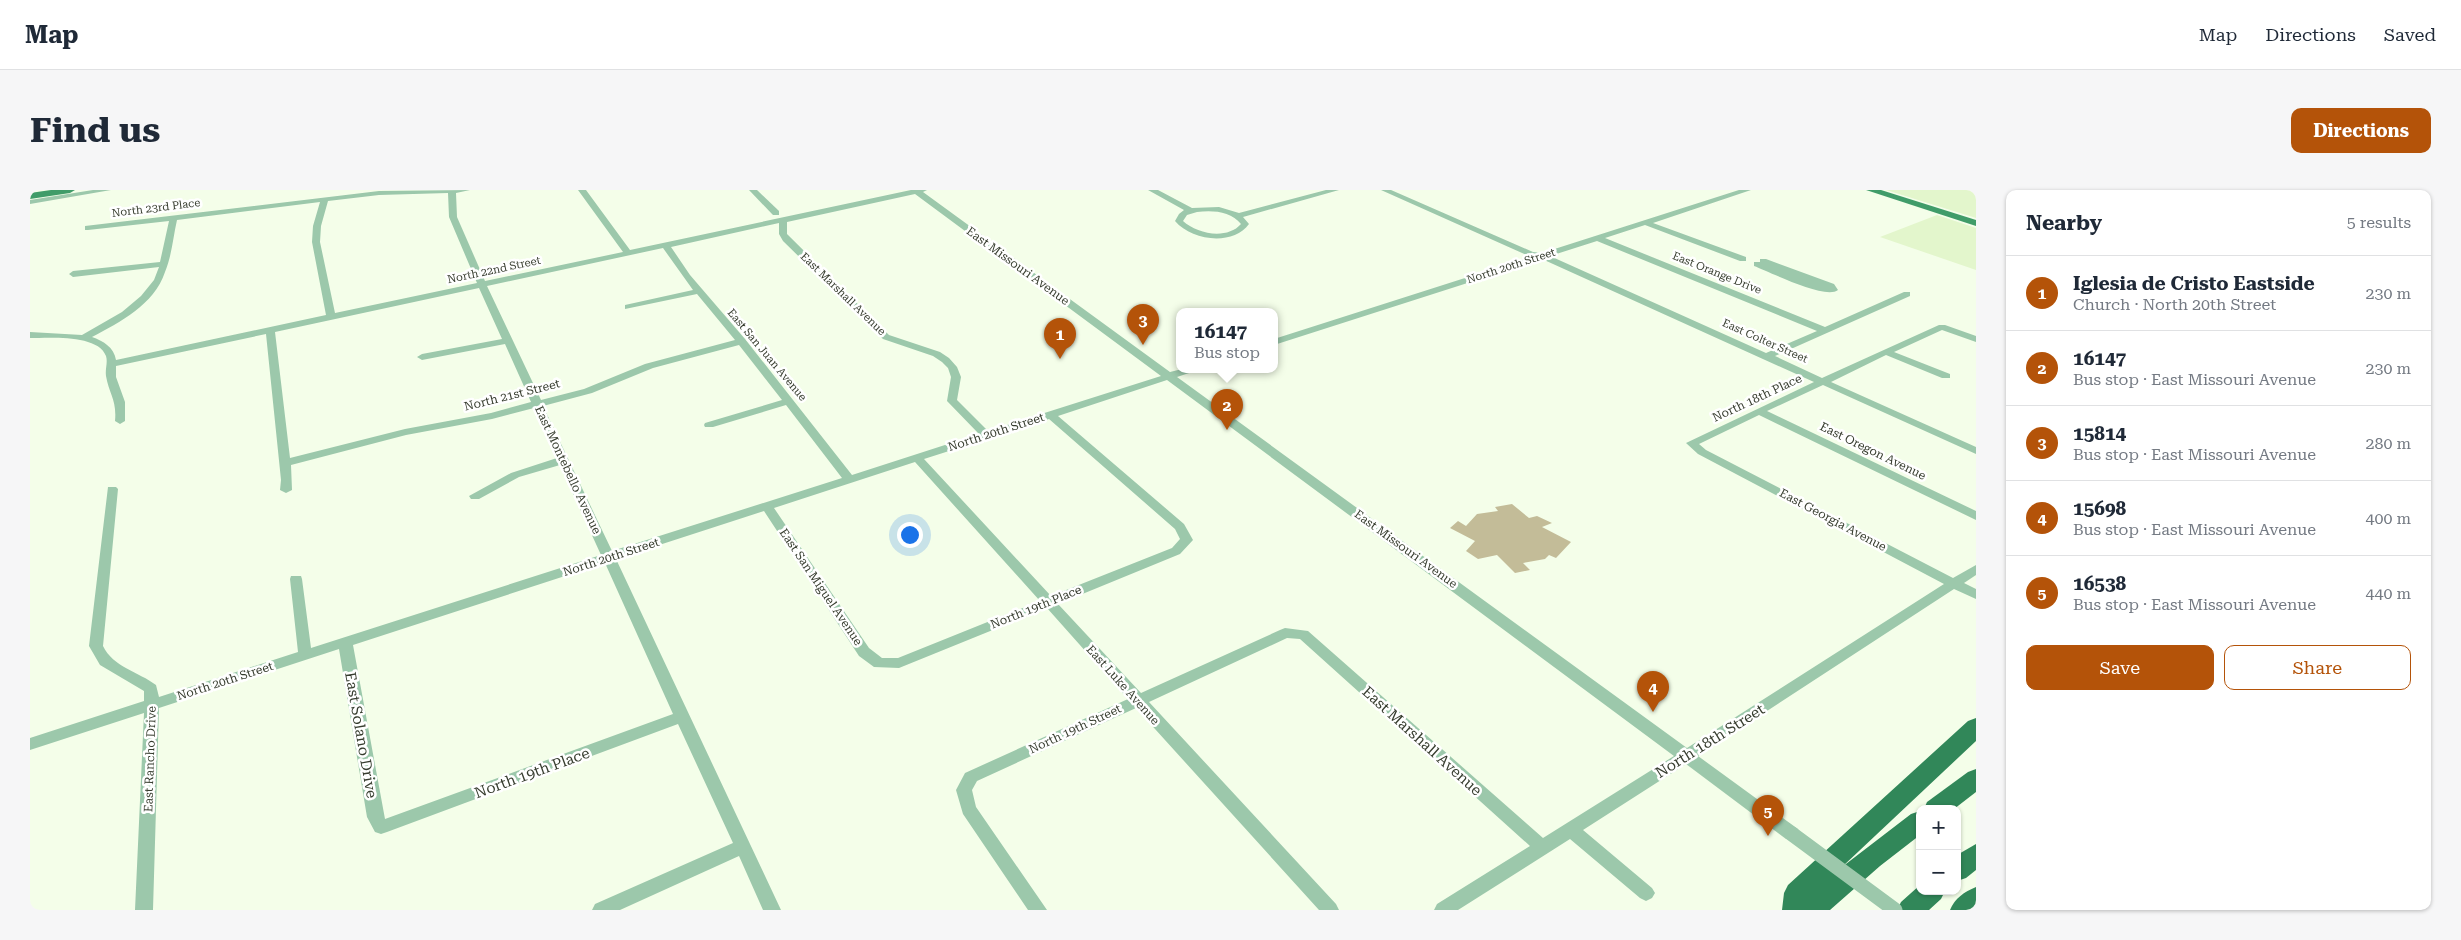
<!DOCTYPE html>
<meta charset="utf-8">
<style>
body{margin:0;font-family:"Roboto Serif",serif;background:#f6f6f7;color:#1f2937}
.controls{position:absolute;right:15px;bottom:15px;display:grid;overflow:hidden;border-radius:10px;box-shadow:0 1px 4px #0004}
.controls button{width:45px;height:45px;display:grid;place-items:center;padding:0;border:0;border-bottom:1px solid #e0e1e3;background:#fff;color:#1f2937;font:25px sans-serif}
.you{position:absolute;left:879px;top:344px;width:18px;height:18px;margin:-12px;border:4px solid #fff;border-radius:50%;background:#1a73e8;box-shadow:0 0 0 8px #1a73e833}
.badge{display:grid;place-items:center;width:32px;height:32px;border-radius:50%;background:#b45309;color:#fff;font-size:16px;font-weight:700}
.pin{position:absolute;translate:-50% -41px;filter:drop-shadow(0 1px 2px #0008)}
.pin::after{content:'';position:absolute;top:26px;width:18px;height:15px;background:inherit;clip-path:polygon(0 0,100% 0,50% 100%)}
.popup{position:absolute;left:1146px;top:118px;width:102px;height:65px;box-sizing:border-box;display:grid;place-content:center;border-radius:10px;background:#fff;filter:drop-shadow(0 1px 4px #0005);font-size:16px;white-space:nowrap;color:#747a83}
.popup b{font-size:19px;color:#1f2937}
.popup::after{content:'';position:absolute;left:50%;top:100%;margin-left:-10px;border:10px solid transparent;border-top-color:#fff}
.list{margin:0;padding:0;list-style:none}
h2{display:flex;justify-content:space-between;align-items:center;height:65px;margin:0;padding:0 20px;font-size:21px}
h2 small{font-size:16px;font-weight:400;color:#747a83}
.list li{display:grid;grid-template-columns:32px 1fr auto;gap:15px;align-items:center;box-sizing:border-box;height:75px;padding:0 20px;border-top:1px solid #e0e1e3}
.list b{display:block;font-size:19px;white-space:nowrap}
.list p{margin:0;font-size:16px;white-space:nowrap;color:#747a83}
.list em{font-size:16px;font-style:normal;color:#747a83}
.actions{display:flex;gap:10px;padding:15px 20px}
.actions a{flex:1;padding:11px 0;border:1px solid #b45309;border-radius:10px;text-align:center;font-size:18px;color:#b45309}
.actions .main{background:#b45309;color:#fff}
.map{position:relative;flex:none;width:1946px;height:720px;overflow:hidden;border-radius:10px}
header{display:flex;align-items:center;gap:30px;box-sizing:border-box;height:70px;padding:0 25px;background:#fff;border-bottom:1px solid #e0e1e3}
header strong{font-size:24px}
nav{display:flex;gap:28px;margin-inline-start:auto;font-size:18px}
.intro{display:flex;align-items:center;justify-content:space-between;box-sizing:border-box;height:120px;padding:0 30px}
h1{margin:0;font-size:35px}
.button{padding:12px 22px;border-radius:10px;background:#b45309;color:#fff;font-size:18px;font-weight:700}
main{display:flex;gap:30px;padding:0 30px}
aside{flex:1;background:#fff;border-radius:10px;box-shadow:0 1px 4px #0004}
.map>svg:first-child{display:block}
</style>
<header>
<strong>Map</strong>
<nav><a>Map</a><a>Directions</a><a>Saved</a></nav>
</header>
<div class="intro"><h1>Find us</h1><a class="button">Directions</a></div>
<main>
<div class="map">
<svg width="1946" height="720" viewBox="0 0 1946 720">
<rect width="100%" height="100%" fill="#f4fee9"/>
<g fill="#e3f6cc">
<path d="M1856,0H1946V28Z"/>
<path d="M1907,25L1946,38V80L1850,47Z"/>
</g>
<path fill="#c3bc98" d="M1482,314L1499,328L1507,326L1522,333L1512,337L1541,352L1526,368L1519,365L1515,369L1493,373L1500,380L1485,383L1467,365L1448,369L1436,361L1445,351L1420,338L1428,331L1436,336L1447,324L1468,321L1465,317Z"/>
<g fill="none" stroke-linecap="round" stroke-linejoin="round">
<g fill="#9cc8ab" fill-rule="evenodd">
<path d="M63,0H81L0,14V10Z"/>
<path d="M440,0L426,3L427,27L455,91L593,62L548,0H556L600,60L881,0H897L893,2L1140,182L1152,179H1166L1165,181L1147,187L1657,558L1914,394L1668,264L1656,253L1784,192L1512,69L1244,155V149L1501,67L1351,0H1361L1503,62L1512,63L1709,0H1721L1623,33L1716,67V71H1710L1615,35L1575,48L1795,137L1874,102H1880V106L1745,166L1792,188L1909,135H1915L1946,146V152L1912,140L1864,162L1920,184V188H1912L1856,165L1801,192L1946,257V264L1793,195L1737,221L1946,321V330L1729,225L1669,254L1676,260L1923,388L1946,375V385L1934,393L1946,399V409L1924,399L1668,566L1768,639L1770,644L1768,649L1762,651L1756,649L1656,574L1553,640L1622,698L1625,703L1622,708L1616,711L1610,708L1540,649L1428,720H1404L1407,714L1500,656L1270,449L1257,448L1119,512L1306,714L1309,720H1289L1106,518L947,591L942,600L946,617L1017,720H998L933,624L926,600L935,583L1098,509L1017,418L869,478L844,477L829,466L734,321L586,369L751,720H733L709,666L590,720H562L565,714L703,653L648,534L357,642L351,644L345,642L337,627L309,459L129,518L123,720H105L114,523L0,560V548L114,511V501L70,475L59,456L78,297H86L88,299L73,456C83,477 109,482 126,495L129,507L268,462L260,389L261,386H271L272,389L281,458L571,365L530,275L489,287L449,309H441L439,306L481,283L527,268L504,218L462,229L376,245L261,275L262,300L256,303L250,300L251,290L236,144L86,176V187L95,212V231L90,234L85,231C87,210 79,204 76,186C75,179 78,172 76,166C68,144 19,148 0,148V142L52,145L92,122L111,106L124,90L129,77L43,87L39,84L43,81L130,72L139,31L58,40H55V36L349,1ZM418,3L419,27L447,93L305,123L290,52L291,36L298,11L349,5ZM885,4L1131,186L958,241L927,210L931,187L927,177L919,168L910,162L859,145L757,44V32ZM290,12L283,36L282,52L296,125L86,170C84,157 73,151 62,147C90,132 124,115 135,82C142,65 143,47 147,30ZM749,33V44L753,51L853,149L903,166L912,172L918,178L921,187L917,211L949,244L822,285L715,149L660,85L641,57ZM1567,51L1787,141L1736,163L1520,66ZM633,58L663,100L595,115V119L667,104L705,150L615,174L554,199L511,210L457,96ZM449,98L472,149L392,164L387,167L392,170L475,154L501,212L461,223L375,239L260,268L245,142ZM709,155L752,210L675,233L674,235L675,237H683L756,215L812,288L582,361L513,216L562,203L623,178ZM1137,190L1644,566L1513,648L1278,441L1255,438L1250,440L1111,503L1028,414L1150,364L1163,350L1154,334L1028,226ZM1019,229L1145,339L1150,349L1142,358L1021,406L894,269ZM885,272L1010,411L868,468H852L839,458L744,318ZM575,373L643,524L355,629L323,455Z"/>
<path d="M719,0H727L749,21V25H743Z"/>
<path d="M1118,0H1128L1162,18L1189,17L1209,23L1296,0H1309L1213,27L1219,34C1203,56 1162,51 1145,31L1149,24L1154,20ZM1167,22C1182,20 1201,21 1211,34C1197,50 1167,44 1153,31L1157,25Z"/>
<path d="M1730,69H1736L1804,94L1808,100C1795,110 1740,82 1724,76V72H1730Z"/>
</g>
<g fill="#409c69" fill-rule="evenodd">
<path d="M21,0H45L40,3L0,9V3Z"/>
<path d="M1836,0H1851L1946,30V36Z"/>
</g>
<g fill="#318759" fill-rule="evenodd">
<path d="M1946,528V551L1812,677L1881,624L1890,621V645L1850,676L1800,720H1752L1754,703L1758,695L1938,531Z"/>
<path d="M1946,579V602L1924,619H1894L1897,612L1938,582Z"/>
<path d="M1946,654V680L1936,688L1927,691V665Z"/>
<path d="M1890,695V701H1915L1911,709L1899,720H1867L1871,712Z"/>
<path d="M1946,697V720H1920C1925,708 1934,702 1946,697Z"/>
</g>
<path stroke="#9cc8ab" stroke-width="15" d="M1762,644L1865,720"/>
</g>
<g text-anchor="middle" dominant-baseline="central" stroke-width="5" stroke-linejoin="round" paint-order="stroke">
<g font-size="11" fill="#373d2f" stroke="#fff">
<text transform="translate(126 18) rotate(-7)">North 23rd Place</text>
<text transform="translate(1481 76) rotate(-18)">North 20th Street</text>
<text transform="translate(464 80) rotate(-12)">North 22nd Street</text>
<text transform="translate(1687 83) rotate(22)">East Orange Drive</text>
<text transform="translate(813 104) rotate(44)">East Marshall Avenue</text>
<text transform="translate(1735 151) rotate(24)">East Colter Street</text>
<text transform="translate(737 165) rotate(50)">East San Juan Avenue</text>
</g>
<g font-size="12" fill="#373d2f" stroke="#fff">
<text transform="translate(988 76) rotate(36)">East Missouri Avenue</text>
<text transform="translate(482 205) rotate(-14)">North 21st Street</text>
<text transform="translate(1727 208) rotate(-25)">North 18th Place</text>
<text transform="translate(966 242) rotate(-18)">North 20th Street</text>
<text transform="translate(1843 261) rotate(26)">East Oregon Avenue</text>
<text transform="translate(538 280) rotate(65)">East Montebello Avenue</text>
<text transform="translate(1803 330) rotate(28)">East Georgia Avenue</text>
<text transform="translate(1376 359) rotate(36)">East Missouri Avenue</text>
<text transform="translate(581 367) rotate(-18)">North 20th Street</text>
<text transform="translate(791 397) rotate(56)">East San Miguel Avenue</text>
<text transform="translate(1006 417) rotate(-22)">North 19th Place</text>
<text transform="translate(195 491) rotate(-18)">North 20th Street</text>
<text transform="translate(1093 495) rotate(48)">East Luke Avenue</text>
<text transform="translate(1045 539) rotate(-25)">North 19th Street</text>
<text transform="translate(120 569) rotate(-88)">East Rancho Drive</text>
</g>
<g font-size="15" fill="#373d2f" stroke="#fff">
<text transform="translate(331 545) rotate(80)">East Solano Drive</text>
<text transform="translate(1392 551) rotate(42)">East Marshall Avenue</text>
<text transform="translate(1680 551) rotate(-32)">North 18th Street</text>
<text transform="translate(502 583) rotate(-20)">North 19th Place</text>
</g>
</g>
</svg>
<div class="controls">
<button>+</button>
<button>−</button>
</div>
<div class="you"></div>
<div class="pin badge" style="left:1030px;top:169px">1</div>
<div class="pin badge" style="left:1197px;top:240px">2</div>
<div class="popup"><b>16147</b>Bus stop</div>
<div class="pin badge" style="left:1113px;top:155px">3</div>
<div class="pin badge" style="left:1623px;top:522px">4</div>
<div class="pin badge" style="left:1738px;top:646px">5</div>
</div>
<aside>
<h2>Nearby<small>5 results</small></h2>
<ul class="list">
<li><span class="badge">1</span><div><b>Iglesia de Cristo Eastside</b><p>Church · North 20th Street</p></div><em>230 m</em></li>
<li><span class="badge">2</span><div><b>16147</b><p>Bus stop · East Missouri Avenue</p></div><em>230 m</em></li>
<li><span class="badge">3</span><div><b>15814</b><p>Bus stop · East Missouri Avenue</p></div><em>280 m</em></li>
<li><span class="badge">4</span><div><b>15698</b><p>Bus stop · East Missouri Avenue</p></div><em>400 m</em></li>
<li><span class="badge">5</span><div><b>16538</b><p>Bus stop · East Missouri Avenue</p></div><em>440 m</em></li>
</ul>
<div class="actions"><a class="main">Save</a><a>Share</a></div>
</aside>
</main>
